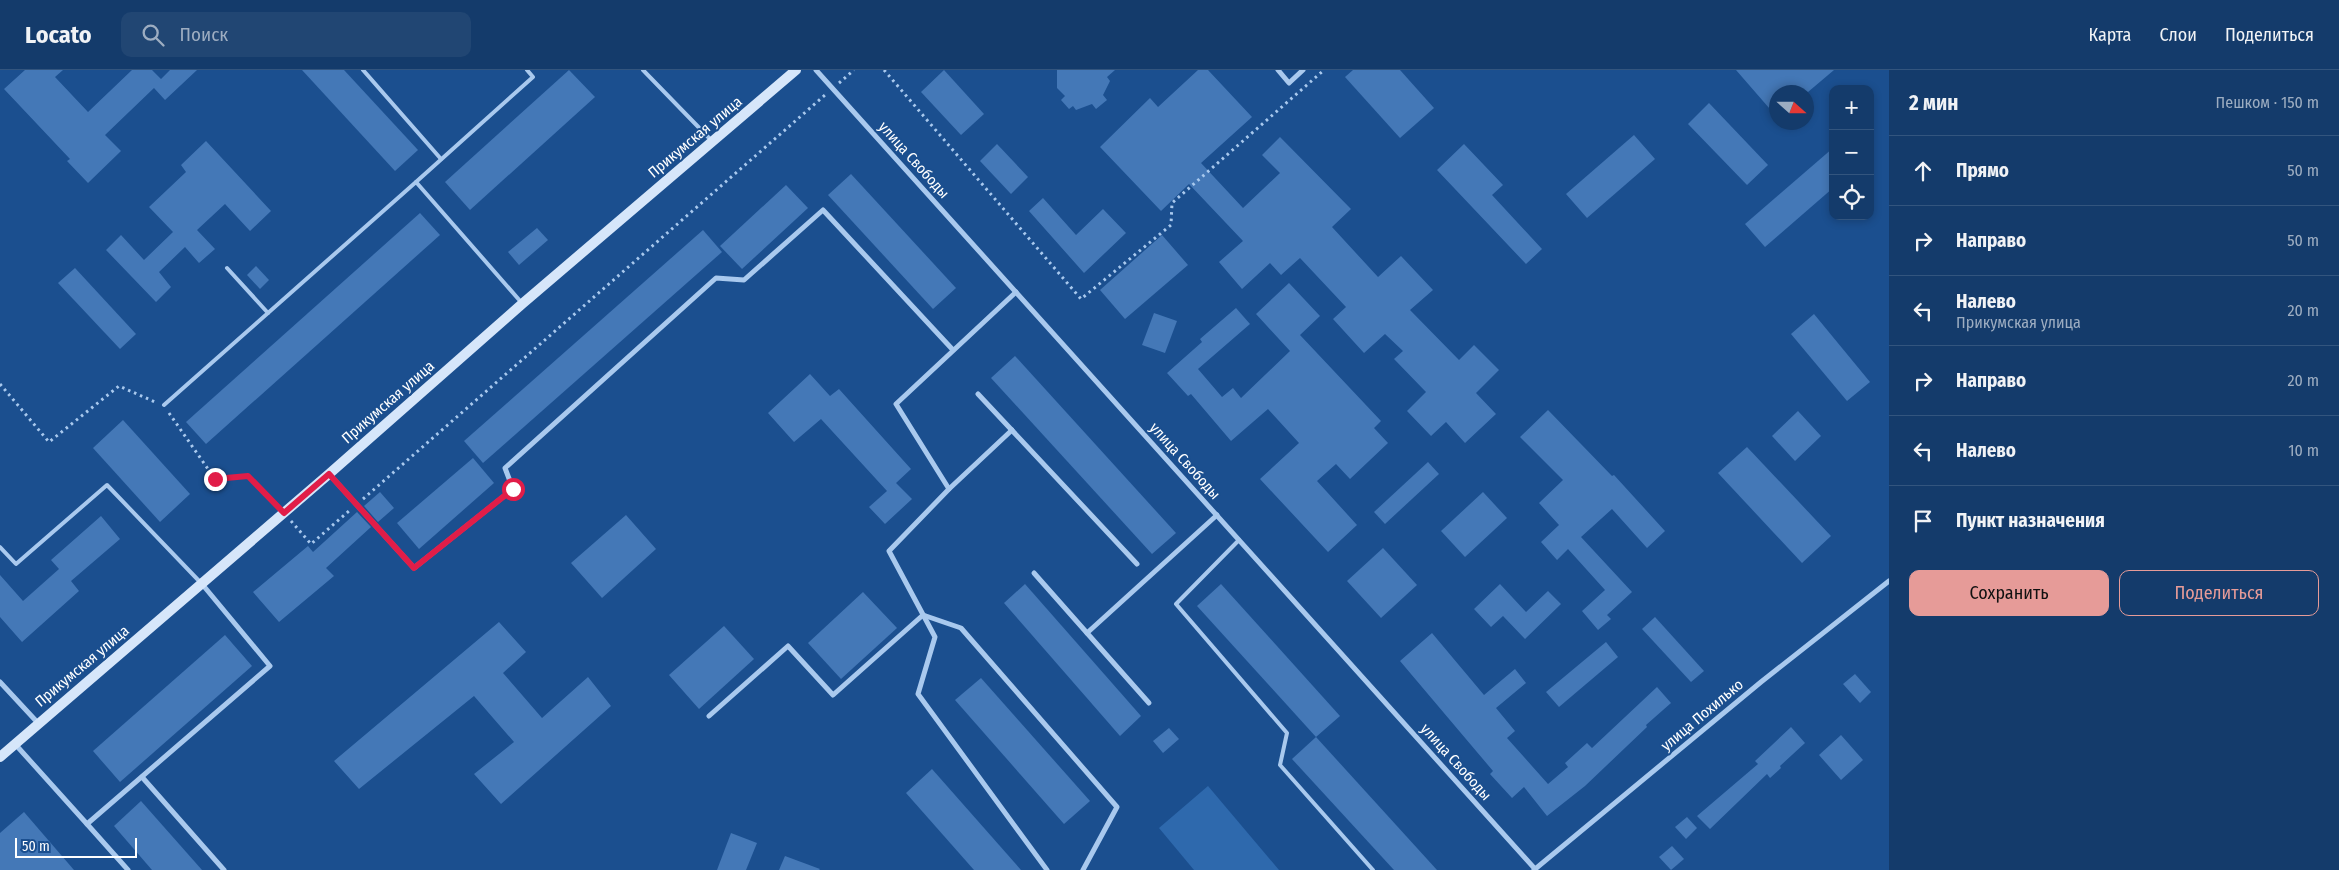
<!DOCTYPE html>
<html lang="ru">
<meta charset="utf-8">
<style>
body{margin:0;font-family:"Fira Sans Condensed",sans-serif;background:#214673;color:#f1f3f6}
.controls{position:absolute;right:15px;top:15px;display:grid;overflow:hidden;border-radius:10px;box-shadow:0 2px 8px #0003}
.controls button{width:45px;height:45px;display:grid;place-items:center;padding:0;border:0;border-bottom:1px solid #33557e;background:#143b6b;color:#f1f3f6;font:25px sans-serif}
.compass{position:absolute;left:1769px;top:15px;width:45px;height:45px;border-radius:50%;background:#143b6b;box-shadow:0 2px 8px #0003;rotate:111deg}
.scale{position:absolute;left:15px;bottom:12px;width:122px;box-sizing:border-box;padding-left:5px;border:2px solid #fff;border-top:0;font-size:14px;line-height:18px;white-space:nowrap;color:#fff;-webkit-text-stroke:4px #1b4f8f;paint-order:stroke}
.stop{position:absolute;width:15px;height:15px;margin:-11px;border:4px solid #e11d48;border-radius:50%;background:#fff}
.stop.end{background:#e11d48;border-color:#fff;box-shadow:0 1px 5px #0008}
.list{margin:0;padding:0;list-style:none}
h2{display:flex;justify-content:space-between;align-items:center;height:65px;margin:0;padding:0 20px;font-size:21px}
h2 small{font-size:16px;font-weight:400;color:#9dadc1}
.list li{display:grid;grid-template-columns:32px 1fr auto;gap:15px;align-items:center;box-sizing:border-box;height:70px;padding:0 20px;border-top:1px solid #33557e}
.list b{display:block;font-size:19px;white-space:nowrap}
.list p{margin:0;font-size:16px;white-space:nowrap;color:#9dadc1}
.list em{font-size:16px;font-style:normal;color:#9dadc1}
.actions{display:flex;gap:10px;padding:15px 20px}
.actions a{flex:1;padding:11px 0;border:1px solid #e69b98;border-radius:10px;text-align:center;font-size:18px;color:#e69b98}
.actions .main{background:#e69b98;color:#111}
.icon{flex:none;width:28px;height:28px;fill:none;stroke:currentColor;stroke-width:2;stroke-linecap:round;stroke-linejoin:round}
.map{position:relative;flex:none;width:1889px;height:800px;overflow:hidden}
header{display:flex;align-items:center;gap:30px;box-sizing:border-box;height:70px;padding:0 25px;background:#143b6b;border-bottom:1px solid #33557e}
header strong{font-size:24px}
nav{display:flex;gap:28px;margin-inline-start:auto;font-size:18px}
.search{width:350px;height:45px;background:#214673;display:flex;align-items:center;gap:12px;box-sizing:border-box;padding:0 18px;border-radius:10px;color:#9dadc1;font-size:19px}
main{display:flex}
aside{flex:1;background:#143b6b}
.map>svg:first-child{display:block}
</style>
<header>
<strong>Locato</strong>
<div class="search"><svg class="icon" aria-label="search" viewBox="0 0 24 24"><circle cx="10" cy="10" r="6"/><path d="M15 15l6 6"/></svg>Поиск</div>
<nav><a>Карта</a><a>Слои</a><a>Поделиться</a></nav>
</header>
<main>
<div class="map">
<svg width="1889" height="800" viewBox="0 0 1889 800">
<rect width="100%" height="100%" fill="#1b4f8f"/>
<path fill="#2e69ad" d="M1208,716L1279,800H1194L1159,758Z"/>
<g fill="#4478b7">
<path d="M25,0H63L55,7L88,42L132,0H152L161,9L170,0H197L165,30L154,18L105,65L121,81L88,113L67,91L70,89L4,19Z"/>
<path d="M302,0H344L418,80L395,101Z"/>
<path d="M569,0L595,27L470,140L445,112Z"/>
<path d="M944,0L984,44L961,65L921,22Z"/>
<path d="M1057,0H1115L1107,7L1110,11L1103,25L1107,30L1096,39L1092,34L1076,40L1073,36L1069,39L1061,30L1065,26L1057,18Z"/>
<path d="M1198,0H1208L1252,47L1201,93L1243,138L1280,103L1262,85L1280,67L1351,139L1332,157L1378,207L1401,186L1433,220L1410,240L1459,290L1474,275L1499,300L1476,323L1496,344L1465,373L1446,352L1431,366L1407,341L1426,322L1394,289L1403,281L1385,264L1364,283L1333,249L1346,237L1300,188L1281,205L1270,193L1242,219L1219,192L1243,171L1189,114L1161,141L1100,77L1150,28L1158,37Z"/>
<path d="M1353,0H1400L1434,38L1400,68L1345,7Z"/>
<path d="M1736,0H1834L1808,22H1776V46Z"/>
<path d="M1709,33L1768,95L1747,115L1688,54Z"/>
<path d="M1634,65L1655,89L1587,148L1566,124Z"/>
<path d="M206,71L271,141L250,161L225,134L197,160L215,179L199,193L185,177L159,202L171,217L156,232L106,180L121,165L144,190L173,162L149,137L186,102L181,95Z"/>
<path d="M997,74L1028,107L1011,124L980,91Z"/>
<path d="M1464,74L1503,115L1492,125L1542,179L1526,194L1437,100Z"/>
<path d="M1833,78V118L1765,177L1745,154Z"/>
<path d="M851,104L956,218L933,239L828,125Z"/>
<path d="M786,115L808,138L742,199L720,176Z"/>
<path d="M1043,128L1076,165L1103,139L1126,163L1084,203L1029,141Z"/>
<path d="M420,143L440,165L206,374L186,352Z"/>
<path d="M537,158L548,170L519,195L508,182Z"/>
<path d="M703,160L722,182L483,393L464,371Z"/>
<path d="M1162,165L1188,195L1125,249L1100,220Z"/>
<path d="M256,196L269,210L260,219L247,205Z"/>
<path d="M75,198L136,264L120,279L58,213Z"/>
<path d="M1289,213L1320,246L1300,265L1381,351L1374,358L1388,373L1350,409L1336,394L1317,411L1357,455L1328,482L1260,409L1299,373L1268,339L1231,371L1191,324L1188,326L1167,303L1202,272L1200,269L1236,238L1250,254L1198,299L1222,327L1233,318L1241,328L1290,281L1256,244Z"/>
<path d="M1154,243L1177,251L1165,283L1142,275Z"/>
<path d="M1814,244L1870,312L1847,331L1791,264Z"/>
<path d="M1015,286L1176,463L1152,484L991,308Z"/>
<path d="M810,304L830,326L839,319L911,399L896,413L912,429L885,454L869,437L887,421L821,349L794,372L768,343Z"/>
<path d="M1548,340L1612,406L1614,405L1665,461L1647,478L1612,439L1581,467L1632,522L1607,545L1611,549L1598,560L1582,541L1605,520L1568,479L1557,490L1541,472L1559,455L1539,433L1563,410L1520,367Z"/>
<path d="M1798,341L1821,366L1795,391L1772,366Z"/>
<path d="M123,350L190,424L160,452L93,378Z"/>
<path d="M1747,377L1831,466L1802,493L1718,403Z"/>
<path d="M473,388L494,413L419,479L397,453Z"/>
<path d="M1428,392L1439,404L1385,454L1374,442Z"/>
<path d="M380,422L394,438L378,452L364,436Z"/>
<path d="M1483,422L1507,448L1465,487L1441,461Z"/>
<path d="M357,442L371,457L326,498L334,506L279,552L253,522L308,476L313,482Z"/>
<path d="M626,445L656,479L602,528L571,493Z"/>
<path d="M101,446L120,469L71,511L79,521L22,572L0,547V505L23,531L59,499L51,490Z"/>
<path d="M1383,478L1417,515L1381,548L1347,511Z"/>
<path d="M1025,514L1141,646L1120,666L1004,533Z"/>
<path d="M1221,514L1340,646L1316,667L1197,536Z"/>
<path d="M1500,514L1526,542L1548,521L1561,534L1525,569L1503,546L1491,557L1474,539Z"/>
<path d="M863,522L897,558L841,609L808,573Z"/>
<path d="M1655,547L1704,601L1691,612L1642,559Z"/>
<path d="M499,552L526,582L503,603L542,648L588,607L611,636L501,734L474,704L514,672L474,626L359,719L334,691Z"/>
<path d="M724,556L754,589L699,639L669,605Z"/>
<path d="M1432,563L1484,625L1515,599L1526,613L1496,638L1515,661L1507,668L1548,714L1568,697L1565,693L1587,673L1592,678L1657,617L1671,633L1646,655L1647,657L1585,716L1547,746L1524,717L1512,728L1490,704L1493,701L1400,591Z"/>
<path d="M225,565L252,596L120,712L93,681Z"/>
<path d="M1606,572L1618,587L1559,637L1546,622Z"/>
<path d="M1855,604L1871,622L1860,633L1843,614Z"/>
<path d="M981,608L1090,731L1064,754L955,630Z"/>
<path d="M1791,657L1805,673L1780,696L1781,698L1770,708L1767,704L1710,759L1697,746L1758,694L1755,691Z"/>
<path d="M1169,658L1179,669L1163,683L1153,671Z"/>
<path d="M1841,665L1863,690L1841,710L1819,685Z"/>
<path d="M1316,667L1437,800H1394L1292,689Z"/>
<path d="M932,699L1021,800H974L906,723Z"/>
<path d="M141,731L202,800H152L114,756Z"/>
<path d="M24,742L74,800H0V763Z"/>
<path d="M1687,747L1697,758L1686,769L1675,757Z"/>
<path d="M731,763L757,773L746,800H717Z"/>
<path d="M1672,776L1684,789L1671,800L1659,787Z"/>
<path d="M785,786L820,799L819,800H779Z"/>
</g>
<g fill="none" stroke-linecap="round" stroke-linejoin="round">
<g stroke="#a9c9ee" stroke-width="3" stroke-dasharray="2.5 4" stroke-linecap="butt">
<path d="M884,0L1081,229L1171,155L1172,133L1324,0"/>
<path d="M839,13L854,0"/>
<path d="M0,314L49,372L119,316L155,332"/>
<path d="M169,343L215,409L248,406L276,435"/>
<path d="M363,429L825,25"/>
<path d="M291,451L311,474L349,441"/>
</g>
<g stroke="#a9c9ee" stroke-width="4">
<path d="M363,0L441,89"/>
<path d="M643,0L711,70"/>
<path d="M416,112L533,7L527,0"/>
<path d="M227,198L268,243"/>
<path d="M164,335L416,112L521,232"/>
<path d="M1239,470L1176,534L1287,663L1280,695L1373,800"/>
<path d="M0,477L16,494L107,415L201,513"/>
</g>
<g stroke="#a9c9ee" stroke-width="5">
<path d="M816,0L1535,799"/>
<path d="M1278,0L1289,13L1303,0"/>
<path d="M1016,222L896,334L949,419L889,481L935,567L918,624L1047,800"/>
<path d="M978,324L1137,494"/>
<path d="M329,404L414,498L513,419L505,398L716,208L744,210L823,140L953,280"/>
<path d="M949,419L1012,360"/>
<path d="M1034,503L1087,563"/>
<path d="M0,612L38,653"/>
<path d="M1149,633L1087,563L1217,445"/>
<path d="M709,646L788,576L833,625L923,545L961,558L1117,737L1083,800"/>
<path d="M15,674L87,754L270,596L202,514"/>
<path d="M142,707L224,800"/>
<path d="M87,754L128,800"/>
<path d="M1534,800L1761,612L1889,511"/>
</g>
<path stroke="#d6e6fa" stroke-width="10" d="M0,687L329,404L522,234L796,0"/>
</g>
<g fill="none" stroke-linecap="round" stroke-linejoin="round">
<path stroke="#e11d48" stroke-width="6" d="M215,409L248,406L284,443L329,404L414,498L513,419"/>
</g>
<g text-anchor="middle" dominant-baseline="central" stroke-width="4" stroke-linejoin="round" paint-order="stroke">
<g font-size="15" fill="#fff" stroke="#1b4f8f">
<text transform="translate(695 67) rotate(-40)">Прикумская улица</text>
<text transform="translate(914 90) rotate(48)">улица Свободы</text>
<text transform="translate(388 332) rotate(-41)">Прикумская улица</text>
<text transform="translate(1185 391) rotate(48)">улица Свободы</text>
<text transform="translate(82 596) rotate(-40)">Прикумская улица</text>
<text transform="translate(1702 645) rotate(-40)">улица Похилько</text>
<text transform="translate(1456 692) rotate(48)">улица Свободы</text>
</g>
</g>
</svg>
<div class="controls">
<button>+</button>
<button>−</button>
<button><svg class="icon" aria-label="locate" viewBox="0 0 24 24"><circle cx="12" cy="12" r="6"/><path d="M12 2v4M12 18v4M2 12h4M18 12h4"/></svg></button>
</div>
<svg class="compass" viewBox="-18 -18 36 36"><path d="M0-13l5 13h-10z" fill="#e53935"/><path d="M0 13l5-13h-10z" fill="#9dadc1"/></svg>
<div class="scale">50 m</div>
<div class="stop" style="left:513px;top:419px"></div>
<div class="stop end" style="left:215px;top:409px"></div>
</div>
<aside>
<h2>2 мин<small>Пешком · 150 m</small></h2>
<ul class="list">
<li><svg class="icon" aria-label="ahead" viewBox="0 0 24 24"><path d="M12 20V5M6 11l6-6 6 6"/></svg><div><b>Прямо</b></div><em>50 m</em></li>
<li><svg class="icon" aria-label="right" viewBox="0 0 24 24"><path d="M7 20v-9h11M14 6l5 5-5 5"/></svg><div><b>Направо</b></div><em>50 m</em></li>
<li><svg class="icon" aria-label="left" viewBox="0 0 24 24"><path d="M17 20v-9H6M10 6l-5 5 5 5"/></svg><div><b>Налево</b><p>Прикумская улица</p></div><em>20 m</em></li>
<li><svg class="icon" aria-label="right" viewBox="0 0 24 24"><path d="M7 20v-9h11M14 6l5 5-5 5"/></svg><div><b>Направо</b></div><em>20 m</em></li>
<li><svg class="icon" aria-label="left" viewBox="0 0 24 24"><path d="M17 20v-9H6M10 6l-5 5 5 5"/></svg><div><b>Налево</b></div><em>10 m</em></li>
<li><svg class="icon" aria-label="arrive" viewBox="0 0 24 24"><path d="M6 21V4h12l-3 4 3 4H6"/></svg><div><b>Пункт назначения</b></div></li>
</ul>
<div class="actions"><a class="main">Сохранить</a><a>Поделиться</a></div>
</aside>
</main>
